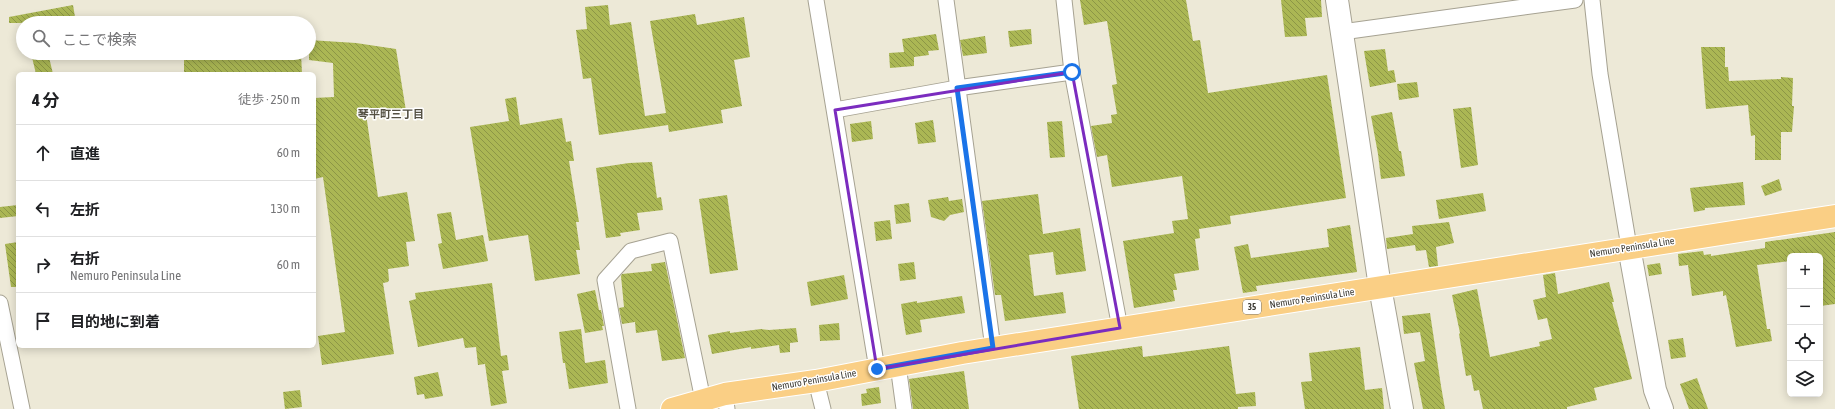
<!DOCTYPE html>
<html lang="ja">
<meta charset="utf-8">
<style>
body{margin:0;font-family:"Asap Condensed","Noto Sans JP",sans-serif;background:#f6f6f6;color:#202124}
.controls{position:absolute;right:12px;bottom:12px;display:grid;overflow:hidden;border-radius:6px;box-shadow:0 2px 10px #0003}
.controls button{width:36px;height:36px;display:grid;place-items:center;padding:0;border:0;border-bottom:1px solid #e0e0e0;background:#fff;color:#202124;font:20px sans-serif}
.stop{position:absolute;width:12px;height:12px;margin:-9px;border:3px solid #1a73e8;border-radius:50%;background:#fff}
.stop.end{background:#1a73e8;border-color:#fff;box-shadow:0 1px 4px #0008}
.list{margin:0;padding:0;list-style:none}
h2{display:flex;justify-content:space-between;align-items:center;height:52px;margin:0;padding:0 16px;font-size:17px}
h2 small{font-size:13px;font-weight:400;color:#757577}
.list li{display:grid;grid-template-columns:26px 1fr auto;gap:12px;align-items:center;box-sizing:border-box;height:56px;padding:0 16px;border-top:1px solid #e0e0e0}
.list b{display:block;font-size:15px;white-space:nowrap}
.list p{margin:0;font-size:13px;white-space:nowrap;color:#757577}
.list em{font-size:13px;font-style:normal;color:#757577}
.icon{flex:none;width:22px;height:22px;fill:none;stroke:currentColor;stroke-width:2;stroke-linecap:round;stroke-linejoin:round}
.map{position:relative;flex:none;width:1835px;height:409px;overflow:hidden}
.search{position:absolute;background:#fff;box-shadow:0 2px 10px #0003;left:16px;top:16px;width:300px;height:44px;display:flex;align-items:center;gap:10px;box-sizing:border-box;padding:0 14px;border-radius:22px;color:#757577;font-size:15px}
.panel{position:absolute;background:#fff;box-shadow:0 2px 10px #0003;left:16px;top:72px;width:300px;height:276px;border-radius:6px}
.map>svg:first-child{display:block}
</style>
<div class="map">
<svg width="1835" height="409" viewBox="0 0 1835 409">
<defs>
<pattern id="building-back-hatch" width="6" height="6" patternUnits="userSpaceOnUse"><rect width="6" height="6" fill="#abb754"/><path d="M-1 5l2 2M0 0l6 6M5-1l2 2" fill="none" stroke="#8c9646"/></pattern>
</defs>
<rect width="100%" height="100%" fill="#ede9d7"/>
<g fill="url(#building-back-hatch)">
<path d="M1080,0H1186L1193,41L1200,40L1208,93L1327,75L1346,198L1230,216L1231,224L1199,229L1200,238L1195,239L1199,270L1174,274L1177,290H1173L1175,301L1134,308L1123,241L1174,233L1172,221L1188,219L1182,176L1112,187L1107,155L1097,157L1091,126L1112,123L1111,115L1117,114L1112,85L1117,84L1107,21L1084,25Z"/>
<path d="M1281,0H1321L1322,17L1305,18L1307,36L1285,37Z"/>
<path d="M73,5L76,23H9V17Z"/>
<path d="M608,5L610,25L631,22L645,116L666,113L650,21L695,14L697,25L744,17L750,57L734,60L742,106L721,110L723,123L669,132L668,125L599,135L591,78L583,79L576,30L587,29L585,7Z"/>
<path d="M1031,29L1032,44L1010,47L1008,31Z"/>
<path d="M936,34L939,50L928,51L929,55L914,57V66L890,68L889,53L904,52L902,39Z"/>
<path d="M985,36L987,53L963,56L960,40Z"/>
<path d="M309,40L356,43L396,49L406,111L366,114L378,197L407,192L415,241L406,242L409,266L388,269L389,280L388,282L383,283L394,354L322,365L318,336L345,332L323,177L314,179V98L334,97L333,63L309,60Z"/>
<path d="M1701,47H1725V67H1728L1729,81L1781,79V77L1793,78L1792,106H1794L1792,132H1781V160H1755V135L1751,136L1748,105L1706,109Z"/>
<path d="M1385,49L1388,71L1394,70L1396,82L1370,87L1364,51Z"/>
<path d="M31,53H48L53,74H36Z"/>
<path d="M184,53H301L302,74H184Z"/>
<path d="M1417,82L1419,97L1399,100L1397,84Z"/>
<path d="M516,97L520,125L562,118L566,142L571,141L574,161H569L579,222H576L580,250H576L580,274L535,281L528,235L489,241L470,127L509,121L505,99Z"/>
<path d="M1471,107L1478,165L1461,168L1453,109Z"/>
<path d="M1392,112L1399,151H1401L1405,176L1381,179L1378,154L1371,116Z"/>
<path d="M933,120L936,142L918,144L915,123Z"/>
<path d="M871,121L873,139L852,142L850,124Z"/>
<path d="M1062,121L1065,157L1050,158L1047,122Z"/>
<path d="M652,162L657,198L661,197L663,210L637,213L640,230L620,233L621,236L606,238L596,168L629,163Z"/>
<path d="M1779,179L1782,190L1765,196L1761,186Z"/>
<path d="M1743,182L1745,205L1705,208V210L1694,212L1690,188Z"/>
<path d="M1483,193L1486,211L1439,219L1436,200Z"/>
<path d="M1038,194L1043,234L1080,228L1086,271L1056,275L1053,252L1029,255L1034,296L1063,292L1066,313L1005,321L1001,295H995L982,201Z"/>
<path d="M727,195L738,270L710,274L699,199Z"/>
<path d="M948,197L949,201L962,199L964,212L950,215L944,221L931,217L928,200Z"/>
<path d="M909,203L911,222L896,224L894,205Z"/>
<path d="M18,205V216L0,218V207Z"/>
<path d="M451,212L456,240L483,235L488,261L443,269L438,244L442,243L437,214Z"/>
<path d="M890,220L892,239L876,241L874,222Z"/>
<path d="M1449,222L1454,243L1436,247L1438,266L1429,267L1426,250L1416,251L1415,245L1387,249L1386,238L1413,234L1412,226Z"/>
<path d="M1350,225L1357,272L1256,286L1257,291L1243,293L1234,247L1248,244L1251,258L1329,247L1327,229Z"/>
<path d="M1835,232V304L1820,306V256H1790V261L1757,265L1767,329H1770L1772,341L1736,347L1726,295L1723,296V291L1692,296L1688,265L1679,266L1678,254L1703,251L1704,255L1711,254V256L1765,248V242Z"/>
<path d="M18,242V287H11L5,244Z"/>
<path d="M665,262L685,358L662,361L657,330L636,333L635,322L622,324L619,308L624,307L621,276L622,274L652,271L651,264Z"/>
<path d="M914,262L916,279L900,281L898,264Z"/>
<path d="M1660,263L1662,274L1649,276L1647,265Z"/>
<path d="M1555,273L1558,294L1609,282L1614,302H1612L1632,379L1594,388L1597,400L1567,407V409H1483L1479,390L1474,391L1471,375L1466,376L1459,334L1460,333L1452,295L1477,289L1490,357L1540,346L1539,342L1552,339L1547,318L1538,320L1533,300L1546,297L1543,275Z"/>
<path d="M844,275L848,299L811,306L807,282Z"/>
<path d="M492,283L501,356L507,355L509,370L502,371L507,403L491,406L485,364L478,365L476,347L465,348L463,338L418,347L409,301L416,299L415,293Z"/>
<path d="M595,290L599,310H601L604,326H602L603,330L585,333L577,294Z"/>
<path d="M962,296L965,313L920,320L922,332L906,335L901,304L917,301V303Z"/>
<path d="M1430,313L1441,386L1445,409H1423L1414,363L1425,361L1420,332L1404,334L1402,316Z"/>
<path d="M839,323L840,340L820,341L819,325Z"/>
<path d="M796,328L798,342L790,343V352L780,353L779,345L751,349V347L712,354L708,335L730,331V333L761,329L769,330Z"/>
<path d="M581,329L585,363L605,360L608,383L569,389L565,363H563L559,332Z"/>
<path d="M1683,338L1686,357L1671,359L1668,340Z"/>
<path d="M1142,346L1143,357L1229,346L1236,394L1255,392L1256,406L1238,407V409H1079L1071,356Z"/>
<path d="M1360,347L1365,390L1382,388L1384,409H1305L1301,382L1312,381L1309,353Z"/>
<path d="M964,371L969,409H913L909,379Z"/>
<path d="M438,372L443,396L425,399L424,394L417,395L414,377Z"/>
<path d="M1697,378L1708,409H1689L1680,384Z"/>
<path d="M879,387L881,403L862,406L861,394L867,393L866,389Z"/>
<path d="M300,390L302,407L285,409L283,392Z"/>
</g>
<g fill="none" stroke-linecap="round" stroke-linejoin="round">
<g stroke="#a6a292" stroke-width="17">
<g id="street">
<path d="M816,0L877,369"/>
<path d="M946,0L993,348"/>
<path d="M1064,0L1072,72L1120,328"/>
<path d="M1592,0L1600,74L1629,247"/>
<path d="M1342,32L1575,0"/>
<path d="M835,110L957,88L1072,72"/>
<path d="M0,303L22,409"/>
<path d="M898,365L904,409"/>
<path d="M816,381L823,409"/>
<path d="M725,394L727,409"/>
<path d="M628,409L605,280L631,251L670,241L703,400"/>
</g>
</g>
<g stroke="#a6a292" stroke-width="24">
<g id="secondary">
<path d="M1337,0L1380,287L1402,409"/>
<path d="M1629,247L1655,390L1662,409"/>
</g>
</g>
<g stroke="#fff" stroke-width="24">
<path id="primary" d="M672,409L725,394L816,381L962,353L1835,216"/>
</g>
<use href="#street" stroke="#fff" stroke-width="15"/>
<use href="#secondary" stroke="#fff" stroke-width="22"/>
<use href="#primary" stroke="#facf85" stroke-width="22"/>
</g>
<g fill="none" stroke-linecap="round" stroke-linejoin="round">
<path stroke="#1a73e8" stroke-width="5" d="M877,369L993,348L957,88L1072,72"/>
</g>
<path fill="none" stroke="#7b2cbf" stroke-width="3" stroke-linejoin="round" d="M1072,72L1120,328L877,369L835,110Z"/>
<g text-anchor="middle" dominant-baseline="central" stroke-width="3" stroke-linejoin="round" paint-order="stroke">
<rect fill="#fff" stroke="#767570" stroke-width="1" x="1243" y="300" width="18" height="14" rx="3"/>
<g font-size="9" font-weight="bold" fill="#3c3a33">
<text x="1252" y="307">35</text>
</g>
<g font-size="10" fill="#3c3a33" stroke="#fff">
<text transform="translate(1632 247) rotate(-9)">Nemuro Peninsula Line</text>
<text transform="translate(1312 298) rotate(-9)">Nemuro Peninsula Line</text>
<text transform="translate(814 380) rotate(-10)">Nemuro Peninsula Line</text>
</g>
<g font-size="11" font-weight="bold" fill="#545042" stroke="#fff">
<text x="391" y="114">琴平町三丁目</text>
</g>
</g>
</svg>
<div class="controls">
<button>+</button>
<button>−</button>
<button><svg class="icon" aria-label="locate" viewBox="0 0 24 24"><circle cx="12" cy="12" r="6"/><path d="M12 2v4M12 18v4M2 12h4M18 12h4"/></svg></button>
<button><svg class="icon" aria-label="layers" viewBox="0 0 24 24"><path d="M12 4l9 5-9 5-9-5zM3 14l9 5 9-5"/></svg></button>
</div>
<div class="stop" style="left:1072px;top:72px"></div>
<div class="stop end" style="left:877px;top:369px"></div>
<div class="search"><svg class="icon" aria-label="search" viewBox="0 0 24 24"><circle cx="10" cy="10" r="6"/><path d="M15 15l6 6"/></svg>ここで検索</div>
<section class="panel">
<h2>4 分<small>徒歩 · 250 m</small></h2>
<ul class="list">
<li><svg class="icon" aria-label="ahead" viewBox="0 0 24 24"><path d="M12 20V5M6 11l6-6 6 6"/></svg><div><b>直進</b></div><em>60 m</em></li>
<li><svg class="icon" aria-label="left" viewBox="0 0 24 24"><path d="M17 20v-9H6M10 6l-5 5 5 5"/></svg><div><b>左折</b></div><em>130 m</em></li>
<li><svg class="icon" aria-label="right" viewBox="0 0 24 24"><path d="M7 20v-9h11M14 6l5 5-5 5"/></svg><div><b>右折</b><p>Nemuro Peninsula Line</p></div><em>60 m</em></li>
<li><svg class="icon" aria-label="arrive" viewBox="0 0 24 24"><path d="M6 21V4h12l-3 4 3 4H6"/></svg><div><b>目的地に到着</b></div></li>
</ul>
</section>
</div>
